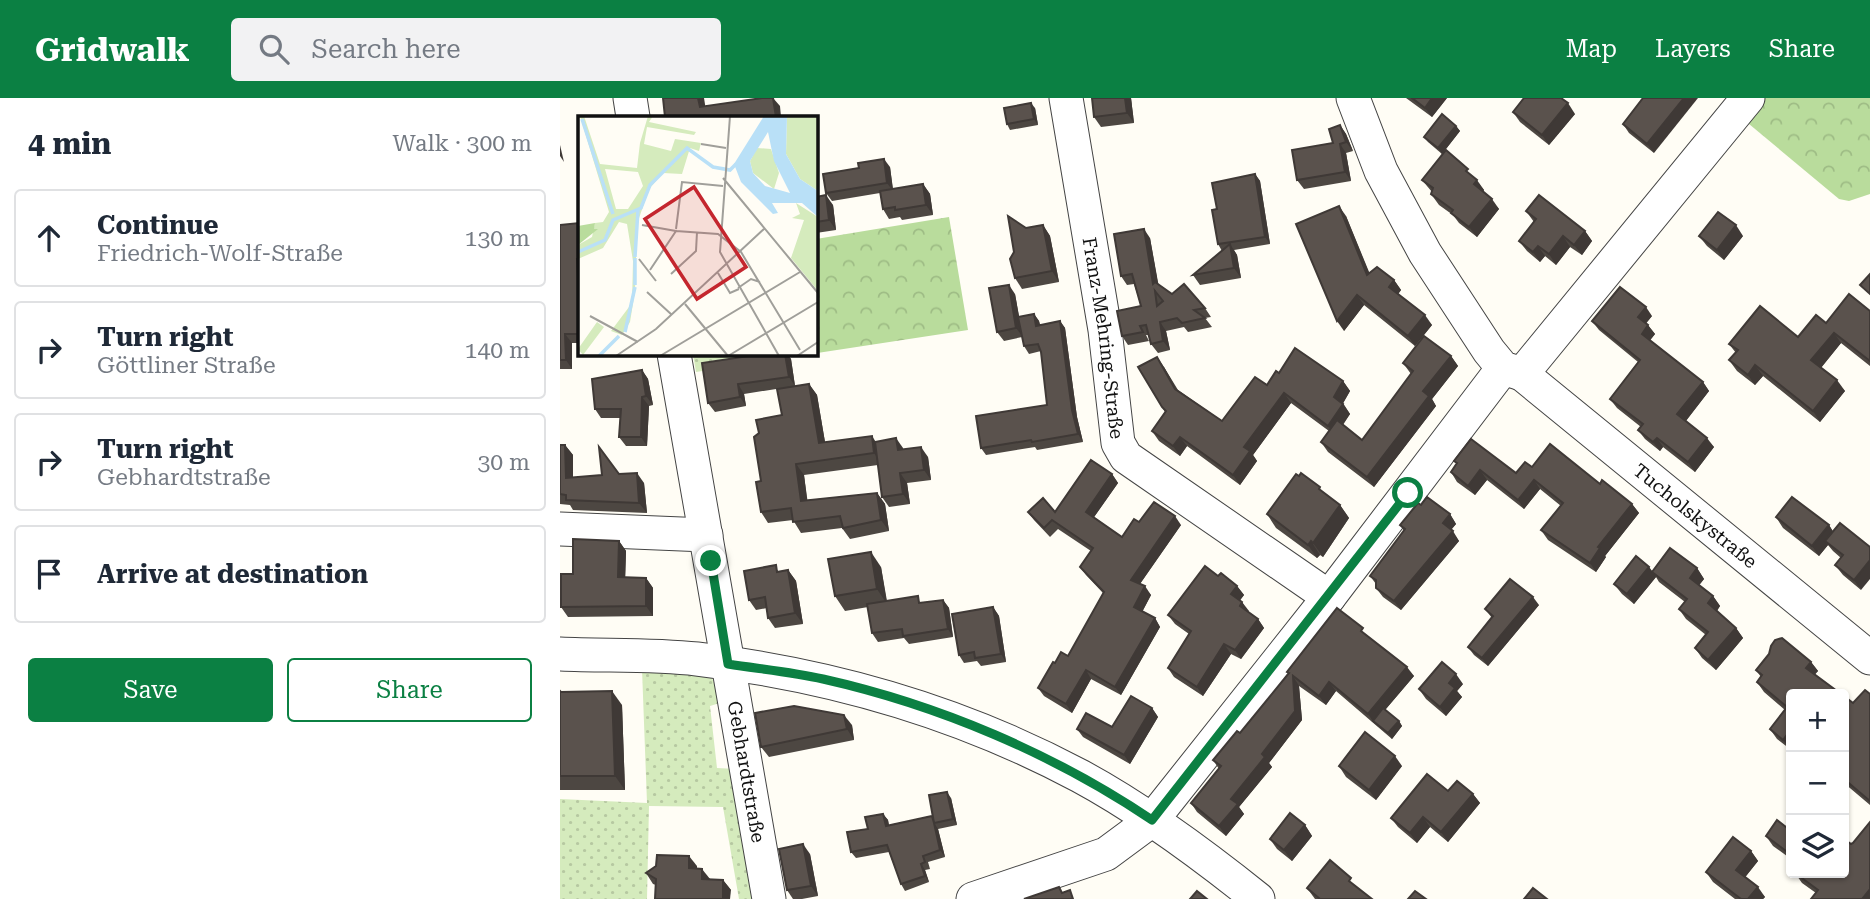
<!DOCTYPE html>
<meta charset="utf-8">
<style>
body{margin:0;font-family:"Roboto Serif",serif;background:#f2f2f3;color:#1f2937}
.controls{position:absolute;right:21px;bottom:21px;display:grid;overflow:hidden;border-radius:7px;box-shadow:0 2px 5px #0004}
.controls button{width:63px;height:63px;display:grid;place-items:center;padding:0;border:0;border-bottom:2px solid #e0e1e3;background:#fff;color:#1f2937;font:35px sans-serif}
.stop{position:absolute;width:21px;height:21px;margin:-16px;border:5px solid #0b8043;border-radius:50%;background:#fff}
.stop.end{background:#0b8043;border-color:#fff;box-shadow:0 2px 7px #0008}
.list{margin:0;padding:0;list-style:none}
h2{display:flex;justify-content:space-between;align-items:center;height:91px;margin:0;padding:0 28px;font-size:30px}
h2 small{font-size:23px;font-weight:400;color:#747a83}
.list li{display:grid;grid-template-columns:46px 1fr auto;gap:21px;align-items:center;box-sizing:border-box;height:98px;margin:0 14px 14px;padding:0 14px;border:2px solid #e0e1e3;border-radius:7px}
.list b{display:block;font-size:26px;white-space:nowrap}
.list p{margin:0;font-size:23px;white-space:nowrap;color:#747a83}
.list em{font-size:23px;font-style:normal;color:#747a83}
.actions{display:flex;gap:14px;padding:21px 28px}
.actions a{flex:1;padding:16px 0;border:2px solid #0b8043;border-radius:7px;text-align:center;font-size:24px;color:#0b8043}
.actions .main{background:#0b8043;color:#fff}
.icon{flex:none;width:38px;height:38px;fill:none;stroke:currentColor;stroke-width:2;stroke-linecap:round;stroke-linejoin:round}
.map{position:relative;flex:none;width:1310px;height:801px;overflow:hidden}
header{display:flex;align-items:center;gap:42px;box-sizing:border-box;height:98px;padding:0 35px;background:#0b8043;color:#fff}
header strong{font-size:33px}
nav{display:flex;gap:38px;margin-inline-start:auto;font-size:24px}
.search{width:490px;height:63px;background:#f2f2f3;display:flex;align-items:center;gap:18px;box-sizing:border-box;padding:0 24px;border-radius:7px;color:#747a83;font-size:26px}
main{display:flex}
aside{flex:1;background:#fff}
.map>svg:first-child{display:block}
</style>
<header>
<strong>Gridwalk</strong>
<div class="search"><svg class="icon" aria-label="search" viewBox="0 0 24 24"><circle cx="10" cy="10" r="6"/><path d="M15 15l6 6"/></svg>Search here</div>
<nav><a>Map</a><a>Layers</a><a>Share</a></nav>
</header>
<main>
<aside>
<h2>4 min<small>Walk · 300 m</small></h2>
<ul class="list">
<li><svg class="icon" aria-label="ahead" viewBox="0 0 24 24"><path d="M12 20V5M6 11l6-6 6 6"/></svg><div><b>Continue</b><p>Friedrich-Wolf-Straße</p></div><em>130 m</em></li>
<li><svg class="icon" aria-label="right" viewBox="0 0 24 24"><path d="M7 20v-9h11M14 6l5 5-5 5"/></svg><div><b>Turn right</b><p>Göttliner Straße</p></div><em>140 m</em></li>
<li><svg class="icon" aria-label="right" viewBox="0 0 24 24"><path d="M7 20v-9h11M14 6l5 5-5 5"/></svg><div><b>Turn right</b><p>Gebhardtstraße</p></div><em>30 m</em></li>
<li><svg class="icon" aria-label="arrive" viewBox="0 0 24 24"><path d="M6 21V4h12l-3 4 3 4H6"/></svg><div><b>Arrive at destination</b></div></li>
</ul>
<div class="actions"><a class="main">Save</a><a>Share</a></div>
</aside>
<div class="map">
<svg width="1310" height="801" viewBox="0 0 1310 801">
<defs>
<pattern id="grass-dots" width="8" height="8" patternUnits="userSpaceOnUse" patternTransform="scale(1.75)"><rect width="8" height="8" fill="#d5ebbd"/><path d="M2 2h.1M6 6h.1" fill="none" stroke="#b6c8a1" stroke-width="1.8" stroke-linecap="round"/></pattern>
<pattern id="forest-crowns" width="20" height="18" patternUnits="userSpaceOnUse" patternTransform="scale(1.75)"><rect width="20" height="18" fill="#b9dc9c"/><path d="M2 6a3 3 0 1 1 6 0M12 15a3 3 0 1 1 6 0" fill="none" stroke="#9ebc85"/></pattern>
</defs>
<rect width="100%" height="100%" fill="#fffdf5"/>
<g fill="url(#grass-dots)">
<path d="M133,256H213L218,261L136,274Z"/>
<path d="M82,571L151,578L163,604L150,608L157,670L177,671L199,801H179L163,709L89,708L87,801H0V701L87,705Z"/>
</g>
<g fill="url(#forest-crowns)">
<path d="M1200,0H1310V96L1289,103L1279,101L1183,21Z"/>
<path d="M389,119L408,232L218,261L213,256H256V141Z"/>
</g>
<g fill="none" stroke-linecap="round" stroke-linejoin="round">
<g stroke="#444" stroke-width="35">
<g id="minor">
<path d="M70,0L73,19"/>
<path id="s1" d="M506,0L545,232L558,345L566,359L769,499"/>
<path d="M793,0L821,73L865,155L929,253L943,270L962,276L1188,0"/>
<path id="s2" d="M114,256L209,801"/>
<path id="s3" d="M962,276L1310,560"/>
<path d="M0,431L146,437"/>
<path d="M0,556C45,558 93,556 137,561C272,577 400,614 520,678C583,712 642,756 698,801"/>
<path d="M413,801L546,756L592,722L769,499L943,270"/>
</g>
</g>
<use href="#minor" stroke="#fff" stroke-width="33"/>
</g>
<g fill="#4d4742">
<path d="M532,0H571L574,25L541,29L534,19Z"/>
<path d="M846,0H887L872,19Z"/>
<path d="M1083,0L1094,55L1069,35L1063,26Z"/>
<path d="M475,10L478,27L450,32L447,26Z"/>
<path d="M953,14L1015,16L989,47L960,24Z"/>
<path d="M780,27L786,36L793,53L786,55L791,83L744,91L737,82L773,45Z"/>
<path d="M896,28L900,33L882,56L868,44L864,39Z"/>
<path d="M330,69L333,91L363,86L370,96L373,117L342,122L340,119L329,121L323,111L320,95L272,103L266,95Z"/>
<path d="M695,76L700,83L710,146L674,152L677,157L681,180L640,187L633,177L662,153L658,146L657,111Z"/>
<path d="M914,80L924,92L923,94L939,111L917,139L899,125L893,117L879,107L871,96L872,94L862,82Z"/>
<path d="M256,99L273,107L276,132L256,135Z"/>
<path d="M966,113L1025,133L1032,143L1022,157L1010,149L996,167L985,158L980,164L967,153L959,143L974,124Z"/>
<path d="M786,118L809,175L834,182L841,192L838,196L872,227L855,248L804,207L784,233Z"/>
<path d="M19,125V245H12V271H0V127Z"/>
<path d="M483,127L490,138L499,184L462,191L455,180L454,154L466,130Z"/>
<path d="M1139,138H1183L1164,162L1147,148Z"/>
<path d="M590,140L598,186L612,196L645,210L651,219L645,220L652,229L628,234L624,229L606,233L610,252L598,255L591,246L589,237H586L589,243L568,247L562,238L581,208L574,186L567,187L561,178Z"/>
<path d="M455,196L459,219L474,216L479,223L480,227L500,223L505,230L517,319L523,344L477,352L475,349L426,357L421,350L487,307L481,253L469,256L464,248L462,239L444,243L437,234Z"/>
<path d="M1310,213V268L1281,245L1261,270L1285,293L1260,324L1203,278L1195,287L1177,273L1169,262L1176,255L1169,246L1238,239L1266,225Z"/>
<path d="M1092,218L1086,225L1095,236L1090,242L1143,284L1149,293L1126,323L1154,349L1135,374L1103,349L1100,353L1085,341L1078,332L1081,329L1057,310L1050,301L1078,264L1039,232L1032,223Z"/>
<path d="M202,256H227L231,261L235,288L184,296L186,308L155,314L148,305Z"/>
<path d="M891,258L898,268L872,301L876,308L814,389L768,354L761,344L769,333L731,305L693,357L697,363L680,387L627,348L620,358L599,343L592,333L605,314L602,309L604,269L618,292L662,323L707,287L719,275L783,283L790,293L783,305L790,316L783,327L802,342L851,276L843,265Z"/>
<path d="M82,272L88,281L93,307L89,308L87,348H66L59,339L60,320H41L35,311Z"/>
<path d="M249,286L257,297L265,344H316L343,350V352L368,359L371,382L347,385L350,406L329,409L322,399L318,367L244,377L247,402L317,395L325,406L329,433L290,441L282,430L241,435L233,422L208,425L201,414L199,335L222,317Z"/>
<path d="M0,347H5L13,357V380L59,376L84,385L87,415L13,412L10,407L0,406Z"/>
<path d="M894,363L956,375L972,369L1040,386L1072,406L1079,415L1045,458L1046,459L1036,474L988,442L981,432L1001,408L980,391L964,411L927,382L915,397L897,384L891,374L897,366Z"/>
<path d="M552,376L558,385L534,419L562,439L579,424L621,427L580,486L591,497L582,514L595,520L600,529L561,597L531,581L512,615L484,598L478,590L495,565L508,558L543,495L526,477L520,469L531,453L498,431L490,439L474,422L468,414H495Z"/>
<path d="M765,396L780,407L789,420L763,459L760,457L757,460L716,430L707,416Z"/>
<path d="M861,407L890,416L896,426L891,432L899,443L841,512L823,499L816,490V486L810,478L844,433L840,427Z"/>
<path d="M1216,419L1269,427L1273,434L1301,492L1283,477L1275,467L1281,460L1273,453L1268,447L1259,458L1223,430Z"/>
<path d="M59,443L66,453L65,479L86,480L93,490V518L8,519L1,509L13,476Z"/>
<path d="M321,469L327,503L363,505L383,502L389,510L393,539L349,546L344,540L318,544L312,535L308,509L285,513L275,498Z"/>
<path d="M1089,469L1092,473L1137,470L1144,481L1139,487L1153,498L1160,508L1157,513L1176,530L1183,540L1156,572L1142,560L1135,550L1146,537L1126,521L1119,511L1125,504L1099,484L1096,479L1074,506L1062,496L1054,486Z"/>
<path d="M228,472L236,483L243,526L215,530L208,520L207,510L196,512L189,502L221,474Z"/>
<path d="M658,478L677,488L684,497L680,502L682,504L688,514L698,521L704,530L681,561L671,556L643,598L614,579L608,570L629,536L615,526L608,517Z"/>
<path d="M979,507L928,568L914,557L908,549L932,520L925,511Z"/>
<path d="M433,509L439,518L446,564L421,568L417,563L404,565L399,557Z"/>
<path d="M809,539L854,578L825,612L839,623L842,628L832,641L776,593L766,607L739,588L742,622L709,665L712,669L679,709L684,716L666,738L637,714L631,705L659,671L653,662L680,635L728,576Z"/>
<path d="M1251,564L1258,573L1231,596V649L1230,651L1217,641L1210,631L1225,612L1204,594L1197,584L1201,579L1196,572Z"/>
<path d="M903,586L897,593L902,599L886,618L866,601L859,591Z"/>
<path d="M0,593L2,594L62,607L65,692H0Z"/>
<path d="M1310,596V707L1284,685V598L1293,605Z"/>
<path d="M592,610L598,619L570,666L523,639L517,631L552,629Z"/>
<path d="M292,627L294,642L209,659L201,649Z"/>
<path d="M779,668H842L816,702L786,679Z"/>
<path d="M888,693L913,696L920,705L888,744L870,729L857,745L838,729L831,720Z"/>
<path d="M391,700L397,727L378,731L385,759L368,764L370,771L365,772L369,784L345,793L341,786L329,754L296,760L291,754L308,731L323,716L328,722L329,727L372,718Z"/>
<path d="M1310,724V801H1251L1256,795L1242,785L1235,775H1284V741L1291,746L1293,745Z"/>
<path d="M745,727L752,738L732,763L717,751L710,741Z"/>
<path d="M1231,733V761L1213,748L1206,738Z"/>
<path d="M1191,753L1198,763L1185,779L1205,799L1203,801H1175L1153,784L1146,774Z"/>
<path d="M250,756L258,798L242,801H233L227,792Z"/>
<path d="M137,768V771L150,781L163,782L171,792L96,787L93,786L86,775Z"/>
<path d="M797,789L812,801H755L747,790Z"/>
</g>
<g fill="#3f3936">
<path d="M138,0H144L147,19L140,9Z"/>
<path d="M213,0L220,8L221,19H216Z"/>
<path d="M565,0H571L574,25L567,15Z"/>
<path d="M872,0H887L872,19L865,10Z"/>
<path d="M1124,0H1138L1094,55L1087,46Z"/>
<path d="M471,5L475,10L478,27L474,21Z"/>
<path d="M1008,5L1015,16L989,47L982,37Z"/>
<path d="M780,27L786,36L793,53L786,44Z"/>
<path d="M896,28L900,33L882,56L878,50Z"/>
<path d="M780,46L786,55L791,83L785,74Z"/>
<path d="M0,47L4,64L0,58Z"/>
<path d="M324,61L330,69L333,93L327,85Z"/>
<path d="M695,76L700,83L710,146L705,139Z"/>
<path d="M917,82L924,92L921,97L914,86Z"/>
<path d="M363,86L370,96L373,117L366,107Z"/>
<path d="M266,97L273,107L276,132L269,122Z"/>
<path d="M932,101L939,111L917,139L909,129Z"/>
<path d="M779,108L786,118L814,186L807,177Z"/>
<path d="M483,127L490,138L499,184L492,173Z"/>
<path d="M1176,127L1183,138L1164,162L1157,152Z"/>
<path d="M584,131L590,140L600,195L593,186Z"/>
<path d="M1025,133L1032,143L1022,157L1014,147Z"/>
<path d="M1003,138L1010,149L996,167L989,156Z"/>
<path d="M670,146L677,157L681,180L674,170Z"/>
<path d="M978,148L985,158L980,164L973,154Z"/>
<path d="M17,161L19,163V196Z"/>
<path d="M834,182L841,192L836,199L829,189Z"/>
<path d="M449,187L455,196L463,239L456,230Z"/>
<path d="M797,197L804,207L784,233L777,223Z"/>
<path d="M1086,209L1092,218L1084,228L1078,219Z"/>
<path d="M474,216L479,223L482,235L476,228Z"/>
<path d="M865,217L872,227L855,248L848,238Z"/>
<path d="M500,223L505,230L517,319L523,344L518,336L512,312Z"/>
<path d="M600,224L606,233L610,252L603,243Z"/>
<path d="M1088,227L1095,236L1088,245L1082,236Z"/>
<path d="M1274,235L1281,245L1259,272L1251,262Z"/>
<path d="M5,236L12,245V271L6,262Z"/>
<path d="M225,256H227L231,261L235,288L229,279Z"/>
<path d="M891,258L898,268L872,301L876,308L814,389L807,379L863,293Z"/>
<path d="M597,259L604,269L622,301L615,291Z"/>
<path d="M1195,267L1203,278L1195,287L1188,277Z"/>
<path d="M82,272L88,281L93,307L86,298Z"/>
<path d="M1277,282L1285,293L1260,324L1253,313Z"/>
<path d="M783,283L790,293L781,309L774,299Z"/>
<path d="M1143,284L1149,293L1124,325L1117,316Z"/>
<path d="M178,286L184,296L186,308L180,299Z"/>
<path d="M249,286L257,297L267,356L259,345Z"/>
<path d="M724,295L731,305L693,357L697,363L680,387L673,377L684,349Z"/>
<path d="M82,299L89,308L87,348L81,339Z"/>
<path d="M783,306L790,316L775,337L768,328Z"/>
<path d="M312,338L319,349L322,366L314,355Z"/>
<path d="M620,339L627,348L620,358L613,348Z"/>
<path d="M336,340L343,350L345,362L338,352Z"/>
<path d="M1097,340L1103,349L1100,353L1093,344Z"/>
<path d="M1147,340L1154,349L1135,374L1128,364Z"/>
<path d="M5,347L13,357V391L6,380Z"/>
<path d="M361,349L368,359L371,382L364,372Z"/>
<path d="M236,366L244,377L249,414L241,403Z"/>
<path d="M920,372L927,382L915,397L908,388Z"/>
<path d="M77,375L84,385L87,415L79,405Z"/>
<path d="M340,375L347,385L350,406L343,396Z"/>
<path d="M552,376L558,385L532,422L526,414Z"/>
<path d="M974,382L980,391L964,411L958,402Z"/>
<path d="M317,395L325,406L329,433L321,422Z"/>
<path d="M1072,406L1079,415L1045,458L1046,459L1036,474L1030,465L1038,449Z"/>
<path d="M780,407L789,420L763,459L753,445Z"/>
<path d="M890,416L896,426L889,434L883,425Z"/>
<path d="M615,418L621,427L577,490L571,482Z"/>
<path d="M1269,427L1276,438L1265,443L1268,447L1259,458L1252,448Z"/>
<path d="M893,433L899,443L841,512L834,503Z"/>
<path d="M59,443L66,453L65,489L58,479Z"/>
<path d="M751,443L760,457L757,460L748,447Z"/>
<path d="M311,454L321,469L327,506L317,491Z"/>
<path d="M1310,462V481L1301,492L1294,482Z"/>
<path d="M1089,469L1096,479L1074,506L1067,496Z"/>
<path d="M1137,470L1144,481L1137,490L1130,480Z"/>
<path d="M228,472L236,483L243,526L235,515Z"/>
<path d="M86,480L93,490V518L86,508Z"/>
<path d="M585,488L591,497L580,518L574,509Z"/>
<path d="M677,488L684,497L678,505L671,496Z"/>
<path d="M1153,498L1160,508L1155,515L1148,505Z"/>
<path d="M973,499L979,507L928,568L922,560Z"/>
<path d="M383,502L389,510L393,539L388,531Z"/>
<path d="M682,504L689,513L686,517L680,508Z"/>
<path d="M433,509L439,518L446,564L441,556Z"/>
<path d="M595,520L600,529L561,597L555,589Z"/>
<path d="M698,521L704,530L681,561L675,552Z"/>
<path d="M1176,530L1183,540L1156,572L1148,562Z"/>
<path d="M664,546L671,556L643,598L637,589Z"/>
<path d="M1251,564L1258,573L1253,579L1246,570Z"/>
<path d="M847,569L854,578L814,625L808,616Z"/>
<path d="M526,572L531,581L512,615L506,606Z"/>
<path d="M896,576L903,586L897,593L902,599L886,618L880,609L889,585Z"/>
<path d="M733,578L739,588L742,622L709,665L712,669L679,709L684,716L666,738L659,728L671,701Z"/>
<path d="M769,584L776,593L766,607L759,598Z"/>
<path d="M52,593L62,607L65,692L55,678Z"/>
<path d="M592,610L598,619L570,666L564,657Z"/>
<path d="M284,617L292,627L294,642L287,631Z"/>
<path d="M839,623L842,628L832,641L828,635Z"/>
<path d="M1229,634L1231,637V649L1230,651L1223,642Z"/>
<path d="M835,658L842,668L816,702L809,692Z"/>
<path d="M387,694L391,700L397,727L393,721Z"/>
<path d="M913,696L920,705L888,744L881,734Z"/>
<path d="M323,716L328,722L330,735L326,728Z"/>
<path d="M863,719L870,729L857,745L850,735Z"/>
<path d="M374,725L378,731L385,759L380,752Z"/>
<path d="M745,727L752,738L732,763L724,752Z"/>
<path d="M243,746L250,756L258,798L251,788Z"/>
<path d="M1191,753L1198,763L1183,782L1176,772Z"/>
<path d="M129,758L137,768L136,781L129,770Z"/>
<path d="M361,766L365,772L369,784L365,778Z"/>
<path d="M142,771L150,781H142Z"/>
<path d="M163,782L171,792L170,801H163Z"/>
<path d="M1198,789L1205,799L1203,801H1188Z"/>
<path d="M1310,791V801H1302Z"/>
</g>
<g fill="#5a524d" stroke="#3f3936" stroke-width="2" fill-rule="evenodd">
<path d="M103,0H138L140,9L202,0H213L216,19H105Z"/>
<path d="M532,0H565L567,15L534,19Z"/>
<path d="M852,0H872L865,10Z"/>
<path d="M964,0H1001L1008,5L982,37L953,14Z"/>
<path d="M1083,0H1124L1087,46L1063,26Z"/>
<path d="M471,5L474,21L447,26L444,10Z"/>
<path d="M882,16L896,28L878,50L864,39Z"/>
<path d="M780,27L786,44L780,46L785,74L737,82L732,52L773,45L769,31Z"/>
<path d="M886,52L908,71L906,73L917,82L914,86L932,101L909,129L891,115L893,112L871,96L873,90L862,82Z"/>
<path d="M324,61L327,85L266,95L263,76L299,70L298,65Z"/>
<path d="M695,76L705,139L658,146L652,112L657,111L652,85Z"/>
<path d="M363,86L366,107L335,112V109L323,111L320,93Z"/>
<path d="M266,97L269,122L256,124V99Z"/>
<path d="M979,97L1025,133L1014,147L1003,138L989,156L978,148L973,154L959,143L976,121L966,113Z"/>
<path d="M779,108L807,177L817,169L834,182L829,189L865,217L848,238L797,197L777,223L736,126Z"/>
<path d="M1158,114L1176,127L1157,152L1139,138Z"/>
<path d="M448,118L466,130L483,127L492,173L455,180L450,161L454,154Z"/>
<path d="M19,125V161H17L19,196V236H5L6,262H0V127Z"/>
<path d="M584,131L593,186L595,184L612,196L624,186L645,210L634,212L645,220L622,225L617,220L600,224L603,243L591,246L586,227L580,228L583,234L562,238L557,213L581,208L572,176L561,178L554,136ZM595,193L603,203L597,208Z"/>
<path d="M670,146L674,170L633,177Z"/>
<path d="M1310,176V196L1300,187Z"/>
<path d="M449,187L456,230L437,234L429,190Z"/>
<path d="M1060,189L1086,209L1078,219L1088,227L1082,236L1143,284L1117,316L1147,340L1128,364L1097,340L1093,344L1078,332L1083,326L1050,301L1080,262L1032,223Z"/>
<path d="M1289,196L1310,213V263L1274,235L1251,262L1277,282L1253,313L1195,267L1188,277L1169,262L1178,252L1169,246L1200,208L1238,239L1256,217L1266,225Z"/>
<path d="M474,216L476,228L500,223L512,312L518,336L472,344L471,342L421,350L416,318L487,307L481,254L478,246L464,248L458,219Z"/>
<path d="M864,238L891,258L863,293L869,298L807,379L761,344L777,322L802,342L853,273L843,265Z"/>
<path d="M735,250L783,283L774,299L783,306L768,328L724,295L684,349L690,353L673,377L620,339L613,348L592,333L606,313L602,309L578,269L597,259L615,291L662,323L695,279L707,287L716,273L719,275Z"/>
<path d="M202,256H225L229,279L178,286L180,299L148,305L142,265Z"/>
<path d="M82,272L86,298L82,299L81,339H59L61,311H35L32,281Z"/>
<path d="M249,286L259,345L312,338L314,355L236,366L241,403L317,395L321,422L283,430L280,418L233,424L231,410L201,414L196,384L201,383L194,339L199,335L196,322L222,317L217,291Z"/>
<path d="M336,340L338,352L361,349L364,372L340,375L343,396L322,399L315,344Z"/>
<path d="M911,341L956,375L965,364L972,369L990,346L1040,386L1042,382L1072,406L1038,449L1040,450L1030,465L981,432L1003,405L974,382L958,402L920,372L908,388L891,374L897,365L894,363Z"/>
<path d="M0,347H5L6,380L42,377L39,349L59,376L77,375L79,405L6,402V397L0,396Z"/>
<path d="M531,362L552,376L526,414L562,439L574,421L579,424L594,404L615,418L571,482L585,488L574,509L595,520L555,589L526,572L506,606L478,590L493,564L495,565L501,554L508,558L544,494L520,469L533,450L492,422L484,430L468,414L483,400L495,414Z"/>
<path d="M741,375L760,389L759,391L780,407L753,445L751,443L748,447L707,416L736,376L739,378Z"/>
<path d="M867,399L890,416L883,425L893,433L834,503L816,490V482L810,478L845,431L840,427L858,405L861,407Z"/>
<path d="M1232,399L1269,427L1252,448L1216,419Z"/>
<path d="M1280,425L1310,449V462L1294,482L1275,467L1283,457L1265,443Z"/>
<path d="M13,441L59,443L58,479L86,480V508L1,509V476H13Z"/>
<path d="M1110,450L1137,470L1130,480L1153,498L1148,505L1176,530L1148,562L1135,550L1148,534L1119,511L1127,501L1092,474Z"/>
<path d="M311,454L317,491L275,498L268,461Z"/>
<path d="M1076,458L1089,469L1067,496L1054,486Z"/>
<path d="M216,467L217,474L228,472L235,515L208,520L205,499L189,502L184,473Z"/>
<path d="M645,468L658,478L661,475L677,488L671,496L682,504L680,508L698,521L675,552L664,546L637,589L608,570L631,533L608,517Z"/>
<path d="M950,481L973,499L922,560L908,549L933,518L925,511Z"/>
<path d="M358,498L359,505L383,502L388,531L343,538L342,531L312,535L307,506Z"/>
<path d="M433,509L441,556L415,560L414,554L399,557L392,516Z"/>
<path d="M777,510L803,530L801,533L847,569L808,616L769,584L759,598L733,578L735,613L702,656L705,659L671,701L678,706L659,728L631,705L661,668L653,662L677,633L680,635L729,575L727,574Z"/>
<path d="M1222,540L1251,564L1246,570L1281,596H1231V636L1229,634L1223,642L1210,631L1227,609L1197,584L1202,577L1196,572L1209,556L1211,548L1215,542Z"/>
<path d="M882,564L896,576L889,585L895,590L880,609L859,591Z"/>
<path d="M1305,592L1310,596V703L1284,681V598L1293,605Z"/>
<path d="M0,593L1,594L52,593L55,678H0Z"/>
<path d="M571,598L592,610L564,657L517,631L526,615L552,629Z"/>
<path d="M234,608L284,617L287,631L201,649L195,615Z"/>
<path d="M823,610L839,623L828,635L813,623Z"/>
<path d="M805,634L835,658L809,692L779,668Z"/>
<path d="M867,676L888,693L897,683L913,696L881,734L863,719L850,735L831,720Z"/>
<path d="M387,694L393,721L374,725L380,752L363,758L365,764L361,766L365,778L341,786L327,747L291,754L287,734L308,731L305,719L323,716L326,728L372,718L374,725L369,697Z"/>
<path d="M730,715L745,727L724,752L710,741Z"/>
<path d="M1217,722L1231,733V760L1230,756L1206,738Z"/>
<path d="M1310,724V791L1302,801H1251L1258,792L1235,775H1284V741L1291,746L1293,745Z"/>
<path d="M1173,739L1191,753L1176,772L1198,789L1188,801H1181L1146,774Z"/>
<path d="M243,746L251,788L227,792L219,751Z"/>
<path d="M97,757L129,758V770L142,771V781L163,782V801H95L96,781L86,775L96,768Z"/>
<path d="M770,762L791,780L789,783L812,801H760L747,790Z"/>
<path d="M499,789L502,795L510,792L513,801H464Z"/>
<path d="M973,790L987,801H964Z"/>
<path d="M637,793L647,801H630Z"/>
<path d="M855,793L866,801H848Z"/>
</g>
<g fill="none" stroke-linecap="round" stroke-linejoin="round">
<path stroke="#0b8043" stroke-width="9" d="M151,463L168,566C200,571 232,574 263,581C379,607 494,656 592,722L848,395"/>
</g>
<g text-anchor="middle" dominant-baseline="central" stroke-width="7" stroke-linejoin="round" paint-order="stroke">
<g font-size="19" fill="#111" stroke="#fff">
<text stroke="none"><textPath href="#s1" startOffset="243">Franz-Mehring-Straße</textPath></text>
<text stroke="none"><textPath href="#s3" startOffset="224">Tucholskystraße</textPath></text>
<text stroke="none"><textPath href="#s2" startOffset="424">Gebhardtstraße</textPath></text>
</g>
</g>
<g transform="translate(18 18)">
<rect width="240" height="240" fill="#fffdf5"/>
<path d="M2,0H6L22,48L59,52L62,27L70,0H75L71,6L118,16L116,19L69,11L66,28L93,35L97,23L123,27L121,35L112,32L104,58L85,57L71,73L59,108L57,175L52,206L44,219L33,215L54,187L55,145L49,108L41,106L25,132L0,143V129L14,121L17,107L25,106L31,96ZM27,53L60,56L65,70L50,93H38ZM209,0H240V75L222,63L208,38ZM179,32L193,33L201,57L196,73L175,57L172,45ZM218,87L240,101V175L213,142L226,104L214,102L222,98ZM19,206L26,211L5,239L0,233Z" fill="#d5ebbd" fill-rule="evenodd"/>
<path d="M17,107L16,113H20L0,129V110Z" fill="#b9dc9c"/>
<path d="M186,0H209L208,38L222,63L240,75V101L224,87H194L200,97L195,98L163,66L156,48ZM190,16L196,45L212,77L187,70L175,57L172,45Z" fill="#b9e0f7" fill-rule="evenodd"/>
<path fill="none" stroke="#b9e0f7" stroke-width="3.5" d="M4,3L35,98M0,136L27,124L35,104L63,92L72,69L109,32L135,51L152,54L158,48M57,141L60,94M57,169V142M47,216L57,171M21,240L41,220"/>
<path fill="none" stroke="#a09f9a" stroke-width="2" d="M152,0L142,136L201,240M123,28L148,32M145,62L240,177M64,109L98,115L72,154M98,113L104,66L145,70M98,115L140,118L163,136L222,234M61,143L78,165M140,157L152,177L161,173M93,158L118,135L119,116M160,172L173,163L182,166M69,176L94,199M107,188L150,240M12,200L60,226M38,240L78,213L187,112M82,240L222,156M150,240L240,186M219,240L240,226"/>
<path fill="#c4262e" fill-opacity="0.15" stroke="#c4262e" stroke-width="3.5" d="M116,71L168,151L119,183L67,103Z"/>
<rect width="240" height="240" fill="none" stroke="#111" stroke-width="3.5"/>
</g>
</svg>
<div class="controls">
<button>+</button>
<button>−</button>
<button><svg class="icon" aria-label="layers" viewBox="0 0 24 24"><path d="M12 4l9 5-9 5-9-5zM3 14l9 5 9-5"/></svg></button>
</div>
<div class="stop" style="left:848px;top:395px"></div>
<div class="stop end" style="left:151px;top:463px"></div>
</div>
</main>
